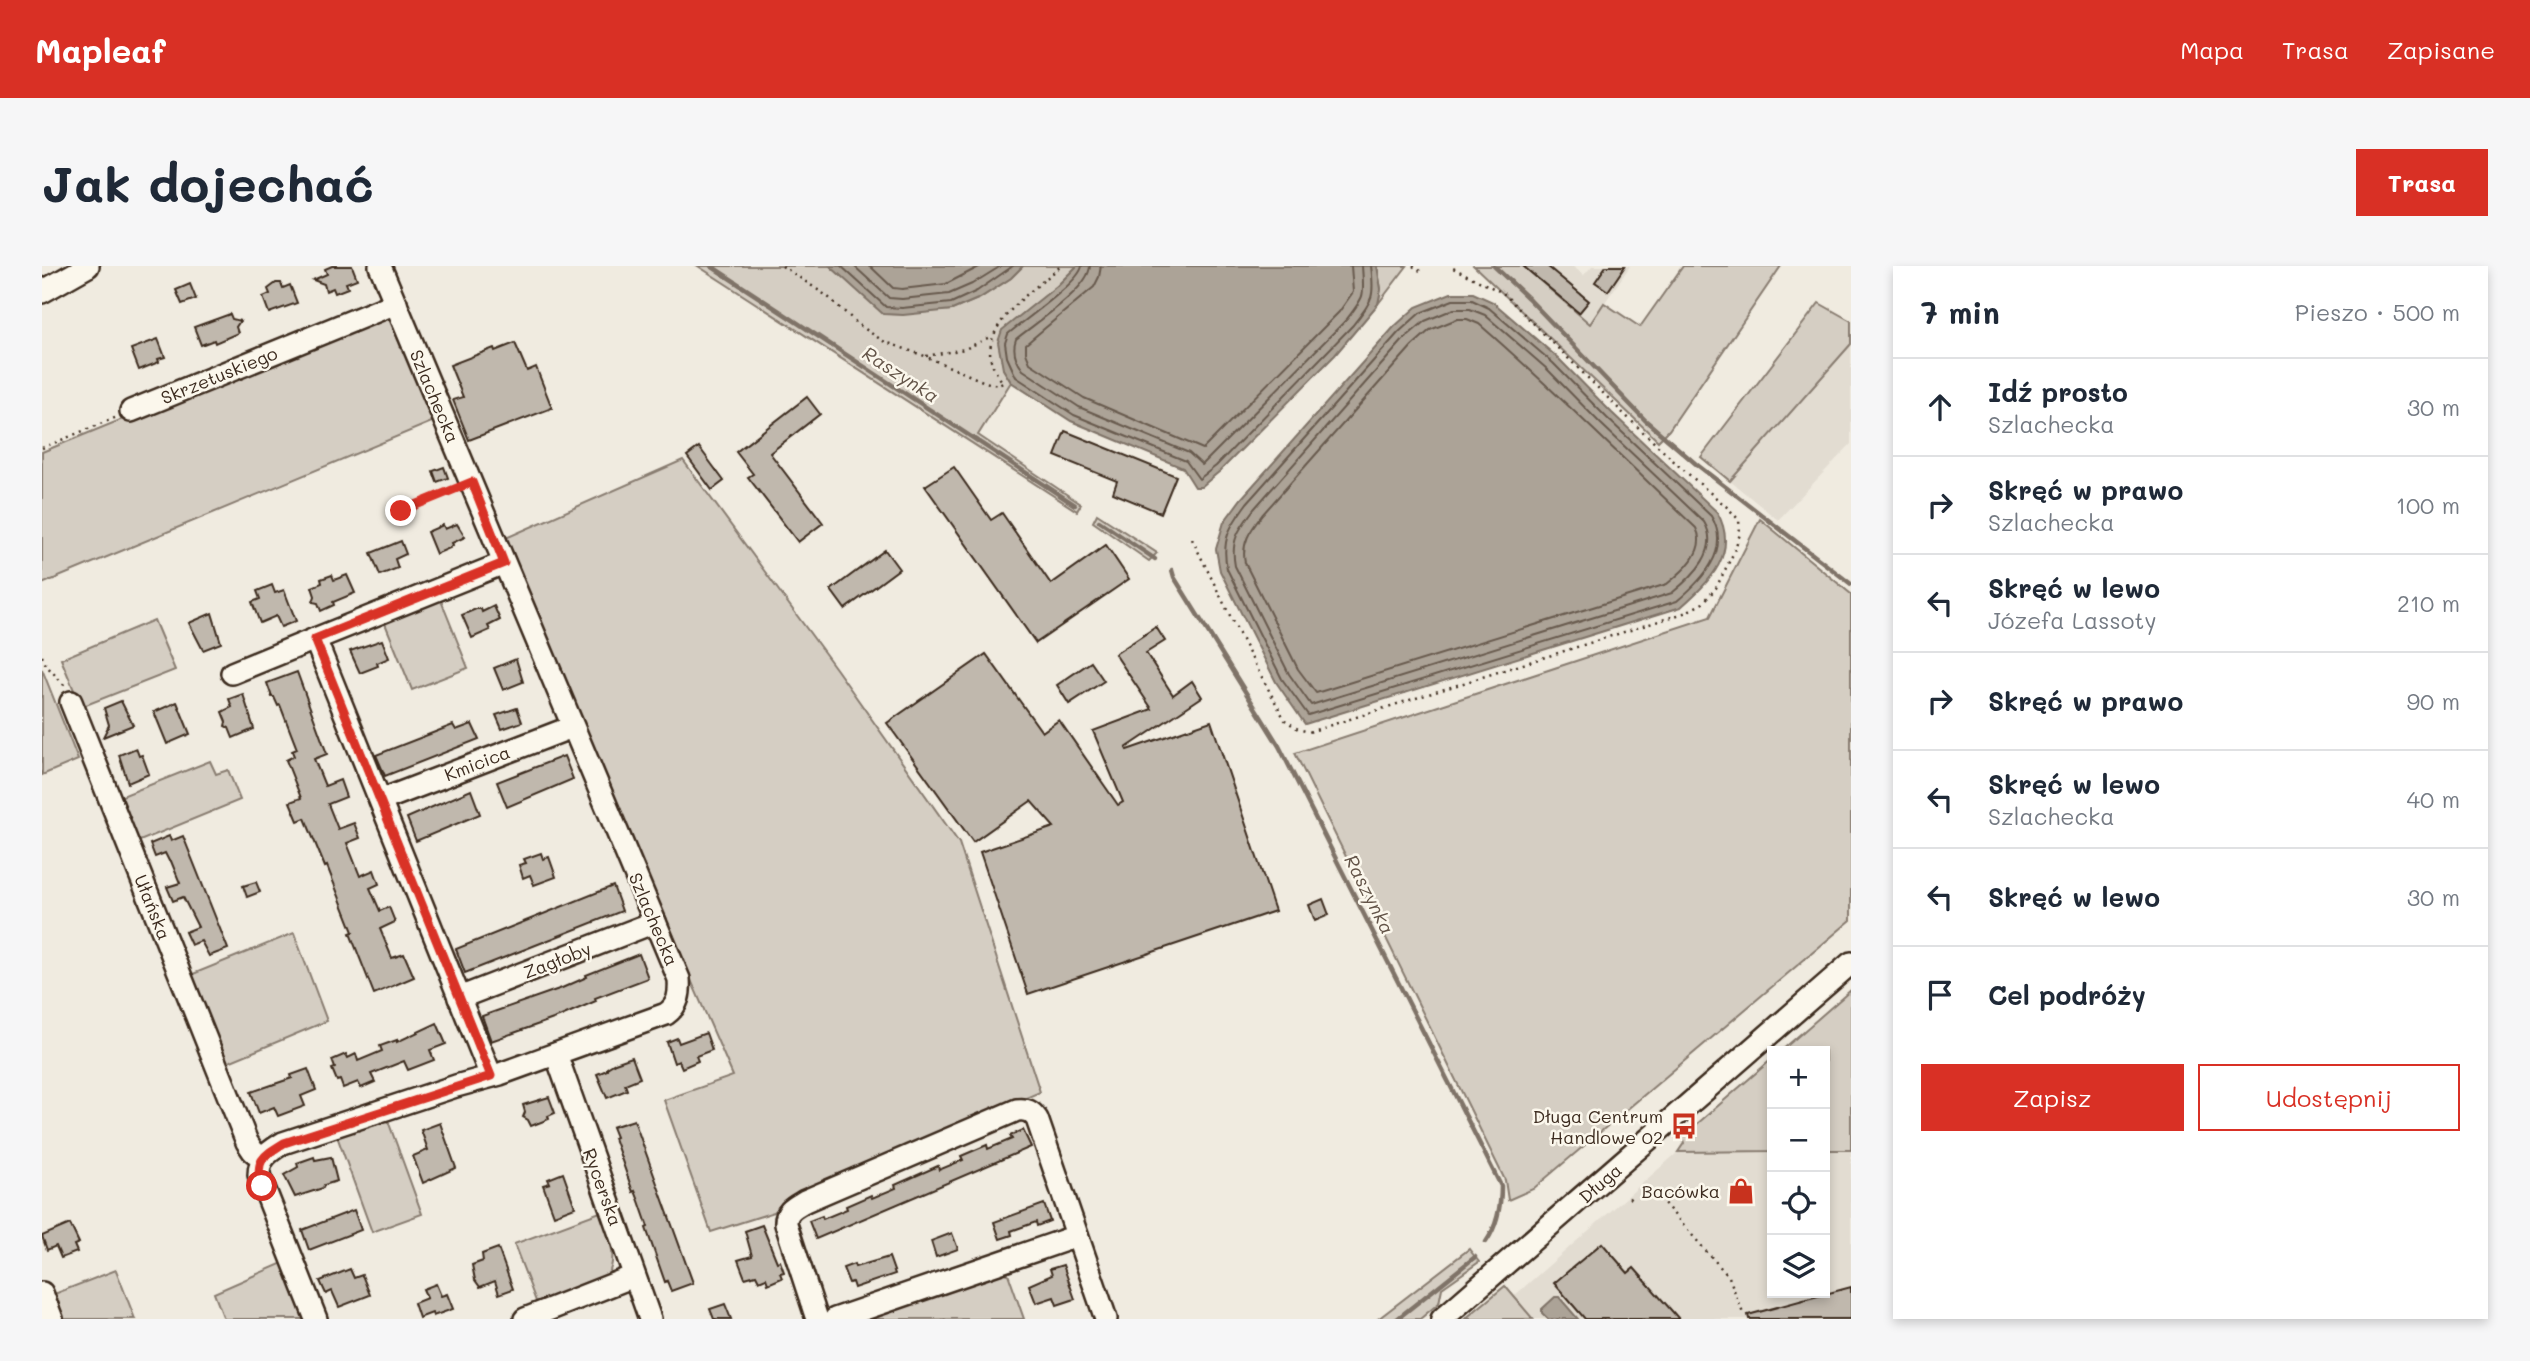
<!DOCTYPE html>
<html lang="pl">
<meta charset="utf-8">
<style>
body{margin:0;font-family:Mali,sans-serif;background:#f6f6f7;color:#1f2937}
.controls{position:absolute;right:21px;bottom:21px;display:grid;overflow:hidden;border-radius:0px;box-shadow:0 4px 10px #0003}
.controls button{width:63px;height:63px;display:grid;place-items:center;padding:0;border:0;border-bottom:2px solid #e0e1e3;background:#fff;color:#1f2937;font:35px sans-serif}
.stop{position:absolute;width:21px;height:21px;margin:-16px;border:5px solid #d93025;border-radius:50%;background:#fff}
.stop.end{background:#d93025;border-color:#fff;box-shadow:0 2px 7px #0008}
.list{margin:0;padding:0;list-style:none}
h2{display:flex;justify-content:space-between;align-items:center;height:91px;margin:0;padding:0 28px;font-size:30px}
h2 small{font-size:23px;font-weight:400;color:#747a83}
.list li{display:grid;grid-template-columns:46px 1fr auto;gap:21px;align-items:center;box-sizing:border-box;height:98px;padding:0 28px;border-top:2px solid #e0e1e3}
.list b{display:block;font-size:26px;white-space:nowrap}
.list p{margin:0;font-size:23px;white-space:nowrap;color:#747a83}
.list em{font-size:23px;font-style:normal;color:#747a83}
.actions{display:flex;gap:14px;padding:21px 28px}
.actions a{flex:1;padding:16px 0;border:2px solid #d93025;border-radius:0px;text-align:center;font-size:24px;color:#d93025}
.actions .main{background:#d93025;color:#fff}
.icon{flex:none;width:38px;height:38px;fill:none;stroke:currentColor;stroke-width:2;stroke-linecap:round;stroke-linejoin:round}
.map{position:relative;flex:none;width:1809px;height:1053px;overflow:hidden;border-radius:0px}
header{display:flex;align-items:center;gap:42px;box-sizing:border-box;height:98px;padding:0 35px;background:#d93025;color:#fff}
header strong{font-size:33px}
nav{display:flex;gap:38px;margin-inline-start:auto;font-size:24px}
.intro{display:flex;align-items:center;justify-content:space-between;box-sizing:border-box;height:168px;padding:0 42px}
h1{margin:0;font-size:49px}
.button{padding:18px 32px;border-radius:0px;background:#d93025;color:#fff;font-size:24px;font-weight:700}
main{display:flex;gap:42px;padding:0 42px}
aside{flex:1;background:#fff;border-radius:0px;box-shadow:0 4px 10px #0003}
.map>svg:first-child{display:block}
</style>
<header>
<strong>Mapleaf</strong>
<nav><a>Mapa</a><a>Trasa</a><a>Zapisane</a></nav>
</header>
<div class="intro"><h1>Jak dojechać</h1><a class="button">Trasa</a></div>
<main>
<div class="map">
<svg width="1809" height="1053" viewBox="0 0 1809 1053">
<rect width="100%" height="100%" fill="#f0ebe0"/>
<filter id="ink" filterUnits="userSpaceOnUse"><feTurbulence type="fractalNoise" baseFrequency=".0143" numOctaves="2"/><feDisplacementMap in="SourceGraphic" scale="14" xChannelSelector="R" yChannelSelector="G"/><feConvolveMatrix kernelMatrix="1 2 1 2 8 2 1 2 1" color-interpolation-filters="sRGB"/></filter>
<g filter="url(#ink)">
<g fill="#e2dcd1">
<path d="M1481,0H1530L1542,9L1550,0H1588L1548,58Z"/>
<path d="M1809,78V178L1736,254L1688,215Z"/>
<path d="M1783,884H1809V1053H1491L1472,1030L1636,886L1730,885V1027H1783Z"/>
</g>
<g fill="#d5cec3" stroke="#887c70" stroke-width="2">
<path d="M656,0H788L815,23L892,45L910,44L938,32L969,12L981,0H1035L1016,19L961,103L969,116L936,169L1039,238L1035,245Z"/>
<path d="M1335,0H1365L1336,38L1339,23Z"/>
<path d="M1432,0H1481L1548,58L1562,37L1598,61L1641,0H1739L1627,164L1616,175Z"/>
<path d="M1777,37L1809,55V78L1688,215L1659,191Z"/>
<path d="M347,46L397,153L0,318V186L340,47Z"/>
<path d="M641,194L795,404L917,577L998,826L744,935L732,946L669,966L622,834L691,810L457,275Z"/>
<path d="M1055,248L1115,287L1107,295L1051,256Z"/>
<path d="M1718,253L1809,328V654L1491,923L1466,934L1463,914L1253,487L1668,351Z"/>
<path d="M398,332L426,402L370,424L342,355Z"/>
<path d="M112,354L133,404L39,441L19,393Z"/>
<path d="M0,403L36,494L0,509Z"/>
<path d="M168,495L174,508L186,504L198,534L93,577L75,532Z"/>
<path d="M252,667L285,755L182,798L146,710Z"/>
<path d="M1809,724V884H1783V785H1739Z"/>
<path d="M1730,793V885L1636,886L1642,877L1640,871Z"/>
<path d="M345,852L380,948L330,966L295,870Z"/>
<path d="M558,946C565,968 577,988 566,1009L495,1038L472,978Z"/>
<path d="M1427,983L1437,996L1400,1022L1397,1037L1378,1053H1336Z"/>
<path d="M243,996L266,1053H182L172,1027Z"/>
<path d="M964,1002L982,1053H822Z"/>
<path d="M74,1004L93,1053H16L7,1030Z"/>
<path d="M1463,1020L1491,1053H1423Z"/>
</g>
<g fill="#aca397" stroke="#7f7367" stroke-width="2">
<path d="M788,0H981L969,12L938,32L910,44L861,49L841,48Z"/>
<path d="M1035,0H1335L1339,23L1336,38L1293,89L1178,205L1159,221H1153L1141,202L1029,155L969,116L961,103L956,76L960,64L1016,19Z"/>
<path d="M1409,27H1431L1451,36L1516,92L1570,147L1675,246C1698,287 1668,315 1639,341L1263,458L1234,416L1178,305L1174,283L1182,256L1199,233L1352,61L1374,41Z"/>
<path d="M1513,1031H1517L1536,1053H1506L1500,1047V1043Z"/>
</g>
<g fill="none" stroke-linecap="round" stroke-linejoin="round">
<g stroke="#685a4e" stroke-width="2">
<path d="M799,0L844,41L860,42L909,37L935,25L971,0"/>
<path d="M812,0L847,32L860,33L907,28L930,18L959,0"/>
<path d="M828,0L851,22L860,23L904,18L939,0"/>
<path d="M1040,0C1038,16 981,55 966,68L963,77L965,91L974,111L1032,149L1144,195L1157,213L1174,200L1311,59C1331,33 1333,32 1329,0"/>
<path d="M1048,0C1047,23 992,58 974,73C970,84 974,95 981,104L1037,141L1147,187L1160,199L1305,53C1324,28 1322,31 1320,0"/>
<path d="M1059,0L1057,11L1052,21L984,78V87L988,97L1042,132L1161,183L1297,46L1311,26L1309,0"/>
<path d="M1411,34H1430L1447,42L1511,97L1565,152L1669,250C1690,284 1660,314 1635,335L1266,449L1240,413L1185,303C1179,273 1188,260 1205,237L1357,66L1378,47Z"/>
<path d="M1412,43H1428L1443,49L1505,103L1559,158L1662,256C1679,284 1651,310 1630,327L1269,439L1247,408L1193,300C1188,274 1197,263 1212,243L1363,72L1383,55Z"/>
<path d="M1415,53H1425L1437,58C1512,123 1582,194 1654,262C1666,285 1640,306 1625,318L1274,427L1256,403L1203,297C1199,277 1208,265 1220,249L1370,80L1388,64Z"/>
</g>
<g stroke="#7f7367" stroke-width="4.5">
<path d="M669,0L1033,239"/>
<path d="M1452,0L1486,32L1603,154L1654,198L1809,318"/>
<path d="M1057,255L1113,293"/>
<path d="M1130,304L1132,311L1237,480L1459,920C1459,940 1455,960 1444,976"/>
<path d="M1355,1053L1433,991"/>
</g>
</g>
<g fill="#c0b8ad" stroke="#3b2a1e" stroke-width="2">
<path d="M290,0H310L315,13L304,17L306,22L293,27L291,22L284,25L282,18L271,14L285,8L283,3Z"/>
<path d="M1481,0H1505L1547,35L1537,47Z"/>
<path d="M1564,0H1583L1566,25L1553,16Z"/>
<path d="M234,17H239L241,22L248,19L255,37L227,47L221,31L228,28L226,23Z"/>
<path d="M148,18L154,33L140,38L134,24Z"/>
<path d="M188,48L190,53L198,55L194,61L196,67L173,77L172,74L159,79L152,61Z"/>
<path d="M116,73L123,91L116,93L117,96L97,104L89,83Z"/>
<path d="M473,77L485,105L494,101L510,142L427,174L411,134L421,131L408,99L452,82L453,85Z"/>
<path d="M765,131L778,148L728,187L781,257L756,276L706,211L711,208L694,186Z"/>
<path d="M1023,165L1134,210L1119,247L1071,227L1075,215L1013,190Z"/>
<path d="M657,181L682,215L670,224L645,190Z"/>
<path d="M402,201L406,212L395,216L391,205Z"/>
<path d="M912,201L949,254L960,247L1009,318L1064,279L1087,313L994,377L883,220Z"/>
<path d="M415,258L423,271L410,277L411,279L408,282L394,288L385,266L401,259L403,263Z"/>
<path d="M359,275L364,288L353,293L356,302L338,309L329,287Z"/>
<path d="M843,284L857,303L803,343L789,324Z"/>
<path d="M290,309L292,314L305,309L313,327L291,336L292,339L279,345L276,337L271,336L273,330L270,321L280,317L279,313Z"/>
<path d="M230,319L233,327L242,324L254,355L239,361L234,350L218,357L210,336L218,333L215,325Z"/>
<path d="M452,340L458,354L446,360L448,364L430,372L420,349L434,343H439L440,346Z"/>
<path d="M170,347L179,377L161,384L147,357Z"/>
<path d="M1114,361L1123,375L1104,387L1131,429L1150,415L1160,431L1084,482L1085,484L1169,455L1233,645L986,728L938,586L1012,561L989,535L931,576L845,457L944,388L1000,466L1017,454L1076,539L1081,536L1051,465L1110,443L1073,388Z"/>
<path d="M340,374L347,392L335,397L336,400L318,407L308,385Z"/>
<path d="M474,393L481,416L461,424L452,402Z"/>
<path d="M1049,396L1062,415L1027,438L1015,419Z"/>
<path d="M255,406L285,488L272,493L283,520L298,514L304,531L286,538L296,563L312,557L318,572L305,577L318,610L332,604L337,618L328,622L338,645L347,641L353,656L338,663L350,692L362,688L372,711L332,728L308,667L311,666L285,600L283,601L263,552L256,555L248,536L259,532L244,494L252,490L250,485L255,483L238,439L236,440L232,431H230L225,417Z"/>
<path d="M201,428L212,463L191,472L187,462L183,460L184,456L180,446L190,441L187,433Z"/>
<path d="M79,435L91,459L61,471L67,459L62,442Z"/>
<path d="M135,436L148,468L125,478L112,446Z"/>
<path d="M475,442L480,456L460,463L454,449Z"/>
<path d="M430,458L437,473L343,510L334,489L411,459L414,464Z"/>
<path d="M94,482L97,490L100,489L107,508L86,517L77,489Z"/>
<path d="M522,490L531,513L465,541L455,516Z"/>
<path d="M429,524L438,548L374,575L365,552Z"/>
<path d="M127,570L129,575L141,570L186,683L167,690L159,675L149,679L143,666L156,661L141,631L131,635L125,621L138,617L129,595H127L123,587L113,591L108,578Z"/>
<path d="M499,587L501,593L507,591L514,611L492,619L488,609L481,612L477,599L484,597L482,593Z"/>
<path d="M214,616L218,626L205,631L201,620Z"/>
<path d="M571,620L580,645L423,707L414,683Z"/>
<path d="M1281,633L1287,649L1273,655L1267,639Z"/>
<path d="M597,688L606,712L553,732L554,735L517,751L449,775L440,750L520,722L545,711L544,709Z"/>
<path d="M395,757L404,778L388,784L392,794L366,804L362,795L329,808L333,816L319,822L316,816L301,822L298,814L295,815L290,803L293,802L290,794L304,788L306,792L314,788L316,795L340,785L338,780L355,774V776Z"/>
<path d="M664,767L670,784L654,790L656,795L640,802L637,795L632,797L625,776L635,772L637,777Z"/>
<path d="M590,791L598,812L583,818L585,824L565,832L555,808L565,804V802L573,797Z"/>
<path d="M266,803L274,824L259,830L263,840L236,850L232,841L217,847L209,826L250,812L249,809Z"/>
<path d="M507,831L513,847L506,850L507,853L489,860L486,854L481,851L483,846L481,839Z"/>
<path d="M592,854L651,1017L629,1025L625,1015L623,1016L604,962L606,961L597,935L593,925L591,926L572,872L574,871L570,861Z"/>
<path d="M398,857L414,902L381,917L371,890L386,884L379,864Z"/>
<path d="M981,864L989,881L774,973L767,955L780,950L781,953L805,943L804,940L829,929L830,932L854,922L853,919L896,900L897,904L921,894L919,890L945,879L946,883L970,873L968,870Z"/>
<path d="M272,891L273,894L289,891L295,915L282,919L281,922L253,931L242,909L256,901L255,897Z"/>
<path d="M521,907L533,941L512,949L501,919L508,917L506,913Z"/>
<path d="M1002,938L1008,955L995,960L994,956L969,965L970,969L958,973L952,956Z"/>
<path d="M312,944L319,964L267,984L260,964Z"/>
<path d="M28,958L37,977L32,979L35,986L19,992L14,980L5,984L0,970Z"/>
<path d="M720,959L735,996L738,995L742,1006L738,1007L740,1012L726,1018L724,1012L717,1015L714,1009L703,1012L696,994L710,990L703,965Z"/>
<path d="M910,967L916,983L894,991L889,975Z"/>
<path d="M1560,977L1586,1007L1592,1002L1637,1053H1543L1512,1017Z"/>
<path d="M456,982L471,1023L457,1028L453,1015L438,1021L433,1014L430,999L441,995L440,988Z"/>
<path d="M847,991L853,1008L812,1022L810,1016L807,1017L801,1002L812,998L813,1001Z"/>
<path d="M1021,999L1033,1033L1015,1039L1012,1031L994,1037L987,1019L1010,1009L1008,1003Z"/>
<path d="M308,1003L312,1012L320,1009L328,1029L297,1041L290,1025L284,1028L278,1015Z"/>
<path d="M394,1018L399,1030L405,1028L411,1043L391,1050L390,1047L377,1052L372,1037L385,1032L381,1023Z"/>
<path d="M1809,1021V1053H1707L1706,1049Z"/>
<path d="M683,1038L689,1053H672L668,1043Z"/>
</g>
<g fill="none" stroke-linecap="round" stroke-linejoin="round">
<g stroke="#3b2a1e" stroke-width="26">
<g id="minor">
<path d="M0,26L46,0"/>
<path d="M89,145L354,37"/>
<path d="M273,373L462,297"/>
<path d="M190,407L273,373L449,810"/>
<path d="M29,436L205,876L211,885L220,892"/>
<path d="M340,534L530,461"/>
<path d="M417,732L613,656"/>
<path d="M514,788L608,1053"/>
<path d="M0,1027L10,1053"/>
<path d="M274,1053L217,909C217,891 227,886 241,877L414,820L458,808L624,748C637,739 638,727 637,713L338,0"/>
<path d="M483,1053L592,1010"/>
<path d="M775,1053L744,958C743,945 753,941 763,935L975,844C985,843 989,845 995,853L1064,1053"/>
<path d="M793,1053L1035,970"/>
<path d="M1400,1053L1809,697"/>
</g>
</g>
<g stroke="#3b2a1e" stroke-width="2.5" stroke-dasharray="2 5" stroke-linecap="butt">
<path d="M740,0L785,30L817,59L841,75L880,89L943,116L956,119L961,117C957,111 953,105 950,98C937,59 994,22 1019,0"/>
<path d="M1371,0L1378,5"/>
<path d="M884,90L923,83L950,70"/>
<path d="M0,182L75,151"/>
<path d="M359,245L414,222"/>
<path d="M1150,273L1203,380L1243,454L1256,463L1267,466L1642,347L1661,337L1674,322L1691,288L1698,268L1697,254L1686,242L1637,200L1581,147L1461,27L1407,0"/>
<path d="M0,390L4,399L23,420"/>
<path d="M1613,927L1687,1011L1702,1050"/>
<path d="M1587,933L1592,929"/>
</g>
<use href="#minor" stroke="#fbf7ec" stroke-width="21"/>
</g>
</g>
<g fill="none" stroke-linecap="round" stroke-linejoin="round" filter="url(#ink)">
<path stroke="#d93025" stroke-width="9" d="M220,920C212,895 221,890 242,877L449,810L273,373L462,297L430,216L359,245"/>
</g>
<defs>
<g id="bus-bare" transform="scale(2.1)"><path d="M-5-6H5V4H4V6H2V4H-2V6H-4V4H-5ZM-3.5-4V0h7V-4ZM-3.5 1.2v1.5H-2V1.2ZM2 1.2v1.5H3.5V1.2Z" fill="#c8321e" stroke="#fbf7ec" stroke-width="2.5" paint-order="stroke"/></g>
<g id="shop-bare" transform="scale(2.1)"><path d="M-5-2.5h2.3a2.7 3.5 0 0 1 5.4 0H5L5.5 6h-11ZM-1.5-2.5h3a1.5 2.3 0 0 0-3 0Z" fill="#c8321e" stroke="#fbf7ec" stroke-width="2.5" paint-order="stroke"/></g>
</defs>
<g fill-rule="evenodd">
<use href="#bus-bare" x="1642" y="860"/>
<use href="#shop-bare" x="1699" y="925"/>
</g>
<g text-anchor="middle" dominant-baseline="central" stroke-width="5" stroke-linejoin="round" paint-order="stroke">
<g font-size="18" fill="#3b2a1e" stroke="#fbf7ec">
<text transform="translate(177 109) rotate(-22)">Skrzetuskiego</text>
<text transform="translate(393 130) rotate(67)">Szlachecka</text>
<text transform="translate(435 497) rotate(-21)">Kmicica</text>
<text transform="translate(111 641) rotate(68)">Ułańska</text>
<text transform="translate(612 653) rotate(67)">Szlachecka</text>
<text transform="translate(515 694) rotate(-21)">Zagłoby</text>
<text transform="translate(1558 917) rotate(-41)">Długa</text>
<text transform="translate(561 921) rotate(70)">Rycerska</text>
</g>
<g font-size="18" fill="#3b2a1e" stroke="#fbf7ec" text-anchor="end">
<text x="1621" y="850">Długa Centrum<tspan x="1621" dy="21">Handlowe 02</tspan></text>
<text x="1678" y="925">Bacówka</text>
</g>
<g font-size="19" font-style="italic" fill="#635448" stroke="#fbf7ec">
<text transform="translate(859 108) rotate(33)">Raszynka</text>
<text transform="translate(1328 628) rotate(63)">Raszynka</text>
</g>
</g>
</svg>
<div class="controls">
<button>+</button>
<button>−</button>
<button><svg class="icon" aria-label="locate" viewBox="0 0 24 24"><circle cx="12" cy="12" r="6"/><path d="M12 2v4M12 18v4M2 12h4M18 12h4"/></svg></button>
<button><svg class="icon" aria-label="layers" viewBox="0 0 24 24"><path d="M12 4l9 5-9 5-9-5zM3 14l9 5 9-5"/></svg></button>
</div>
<div class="stop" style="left:220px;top:920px"></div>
<div class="stop end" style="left:359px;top:245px"></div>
</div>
<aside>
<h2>7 min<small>Pieszo · 500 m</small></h2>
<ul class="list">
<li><svg class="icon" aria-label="ahead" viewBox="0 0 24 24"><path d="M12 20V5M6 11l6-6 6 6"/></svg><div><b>Idź prosto</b><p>Szlachecka</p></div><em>30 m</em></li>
<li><svg class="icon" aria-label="right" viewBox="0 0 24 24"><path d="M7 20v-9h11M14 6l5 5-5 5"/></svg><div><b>Skręć w prawo</b><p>Szlachecka</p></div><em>100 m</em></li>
<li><svg class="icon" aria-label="left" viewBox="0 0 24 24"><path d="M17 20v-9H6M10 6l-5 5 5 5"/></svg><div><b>Skręć w lewo</b><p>Józefa Lassoty</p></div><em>210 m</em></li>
<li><svg class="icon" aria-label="right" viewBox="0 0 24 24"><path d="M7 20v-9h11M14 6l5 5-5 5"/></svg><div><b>Skręć w prawo</b></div><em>90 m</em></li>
<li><svg class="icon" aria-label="left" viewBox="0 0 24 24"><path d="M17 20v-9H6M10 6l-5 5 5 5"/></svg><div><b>Skręć w lewo</b><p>Szlachecka</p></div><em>40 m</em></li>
<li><svg class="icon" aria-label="left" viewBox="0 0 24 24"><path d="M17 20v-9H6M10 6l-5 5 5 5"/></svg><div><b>Skręć w lewo</b></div><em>30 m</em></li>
<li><svg class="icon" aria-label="arrive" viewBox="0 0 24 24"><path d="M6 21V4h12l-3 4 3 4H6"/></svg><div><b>Cel podróży</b></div></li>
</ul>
<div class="actions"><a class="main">Zapisz</a><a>Udostępnij</a></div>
</aside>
</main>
